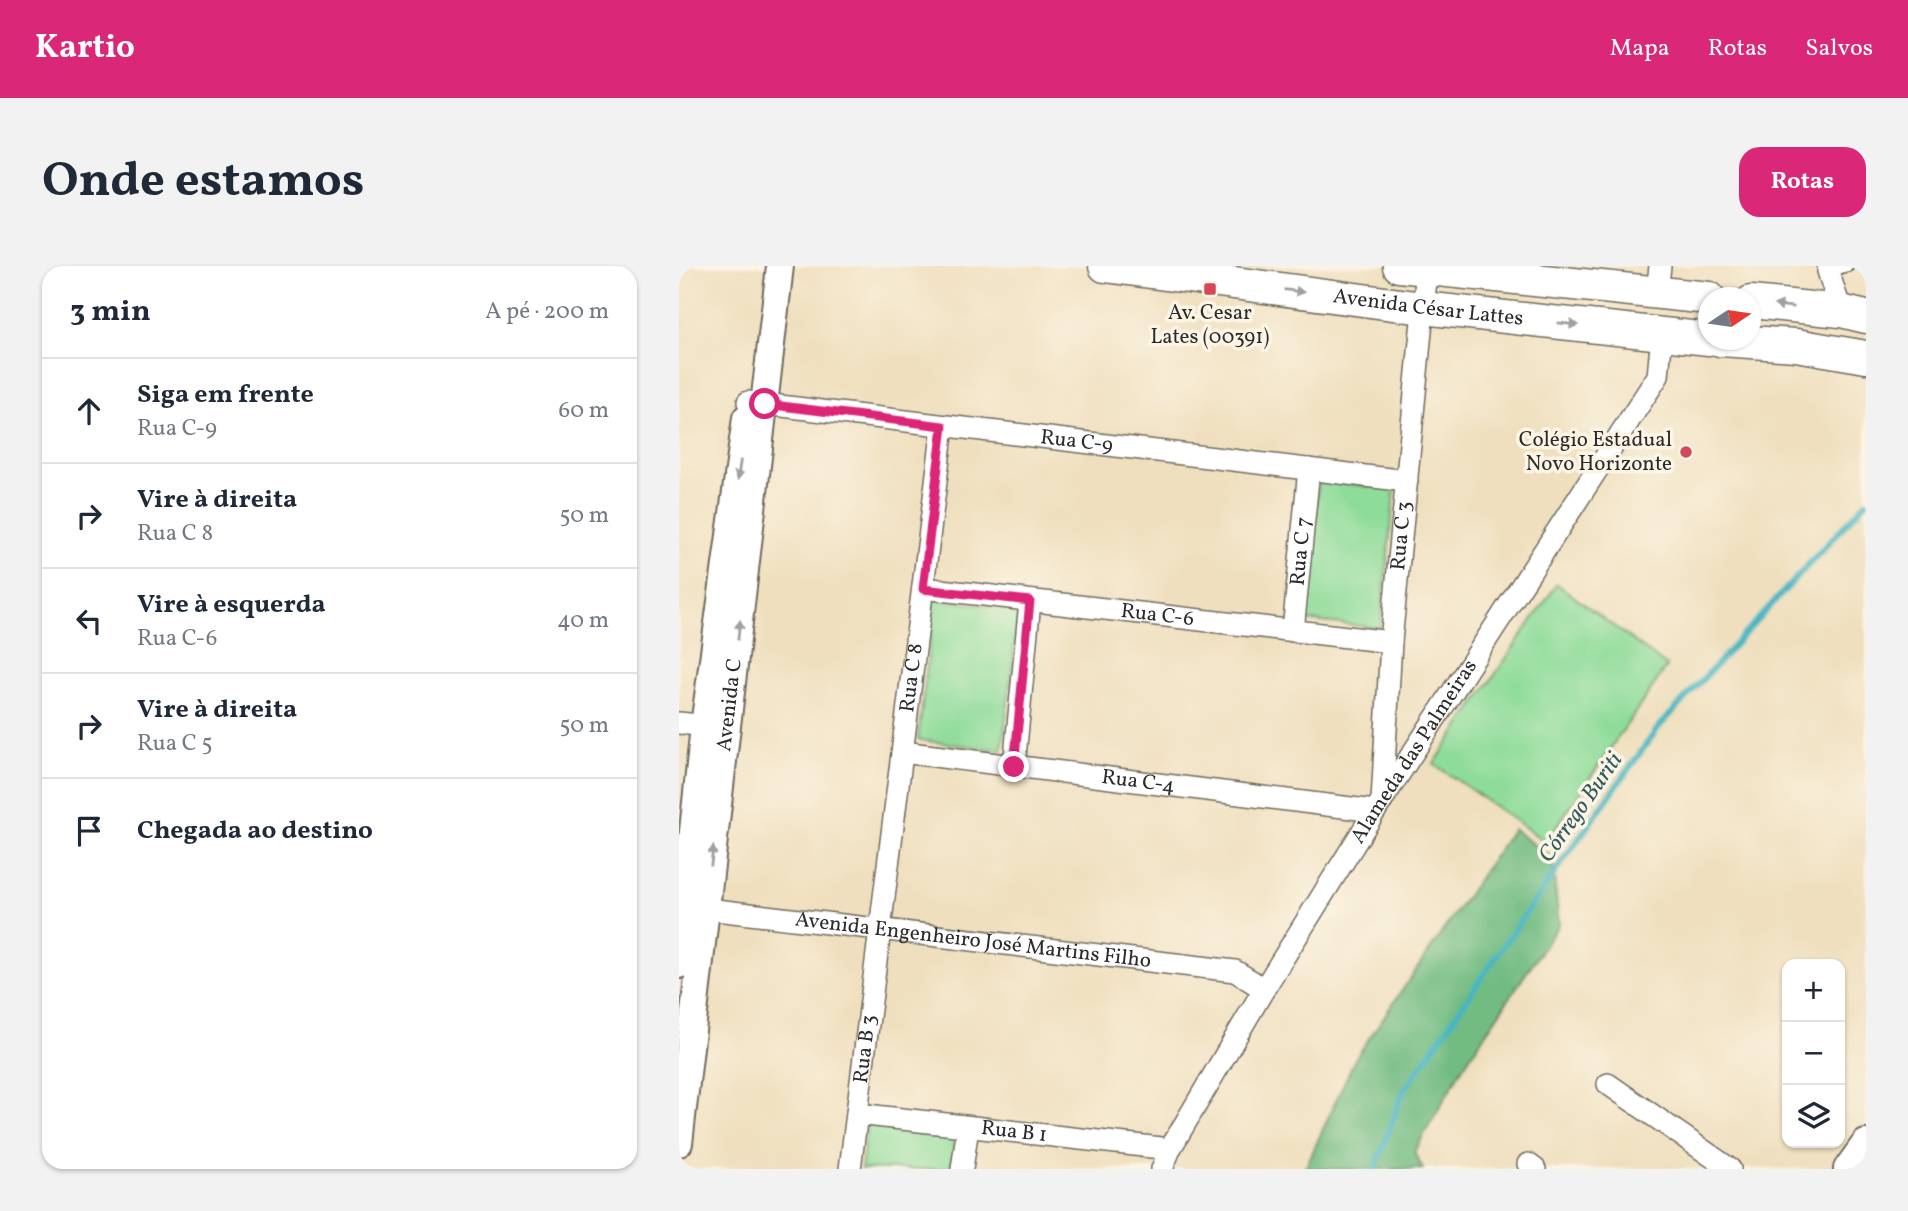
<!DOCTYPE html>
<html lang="pt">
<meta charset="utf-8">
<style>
body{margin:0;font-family:Vollkorn,serif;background:#f2f2f3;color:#1f2937}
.controls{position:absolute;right:21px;bottom:21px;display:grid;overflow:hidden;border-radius:14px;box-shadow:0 2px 5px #0004}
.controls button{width:63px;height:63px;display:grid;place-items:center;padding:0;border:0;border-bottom:2px solid #e0e1e3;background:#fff;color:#1f2937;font:35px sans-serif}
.compass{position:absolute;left:1019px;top:21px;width:63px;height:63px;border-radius:50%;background:#fff;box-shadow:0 2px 5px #0004;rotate:77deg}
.stop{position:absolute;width:21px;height:21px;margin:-16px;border:5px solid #db2777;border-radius:50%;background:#fff}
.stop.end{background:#db2777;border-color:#fff;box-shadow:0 2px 7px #0008}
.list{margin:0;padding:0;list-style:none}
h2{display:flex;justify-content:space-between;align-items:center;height:91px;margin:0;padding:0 28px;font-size:30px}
h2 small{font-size:23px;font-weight:400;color:#747a83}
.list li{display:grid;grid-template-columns:46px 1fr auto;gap:21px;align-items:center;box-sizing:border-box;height:105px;padding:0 28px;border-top:2px solid #e0e1e3}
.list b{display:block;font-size:26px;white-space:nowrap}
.list p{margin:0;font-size:23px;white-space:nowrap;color:#747a83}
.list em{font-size:23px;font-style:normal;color:#747a83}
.icon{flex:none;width:38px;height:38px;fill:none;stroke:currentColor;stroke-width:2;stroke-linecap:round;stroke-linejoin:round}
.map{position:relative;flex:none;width:1187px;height:903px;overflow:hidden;border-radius:21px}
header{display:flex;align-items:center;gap:42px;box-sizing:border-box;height:98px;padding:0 35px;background:#db2777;color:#fff}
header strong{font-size:33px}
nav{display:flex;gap:38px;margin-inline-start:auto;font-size:24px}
.intro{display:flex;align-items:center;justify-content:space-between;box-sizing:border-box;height:168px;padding:0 42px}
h1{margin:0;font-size:49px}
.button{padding:18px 32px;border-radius:21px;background:#db2777;color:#fff;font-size:24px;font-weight:700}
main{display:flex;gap:42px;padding:0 42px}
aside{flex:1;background:#fff;border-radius:21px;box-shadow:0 2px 5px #0004}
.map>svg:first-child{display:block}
</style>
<header>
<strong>Kartio</strong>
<nav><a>Mapa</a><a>Rotas</a><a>Salvos</a></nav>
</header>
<div class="intro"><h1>Onde estamos</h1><a class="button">Rotas</a></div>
<main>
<aside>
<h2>3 min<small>A pé · 200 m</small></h2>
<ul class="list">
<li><svg class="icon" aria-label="ahead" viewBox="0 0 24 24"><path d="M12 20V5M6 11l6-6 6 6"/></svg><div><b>Siga em frente</b><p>Rua C-9</p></div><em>60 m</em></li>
<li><svg class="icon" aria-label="right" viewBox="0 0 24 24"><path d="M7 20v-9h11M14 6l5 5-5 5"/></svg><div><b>Vire à direita</b><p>Rua C 8</p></div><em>50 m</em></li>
<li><svg class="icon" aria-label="left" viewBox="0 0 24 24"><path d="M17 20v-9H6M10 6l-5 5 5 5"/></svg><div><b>Vire à esquerda</b><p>Rua C-6</p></div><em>40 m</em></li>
<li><svg class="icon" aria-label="right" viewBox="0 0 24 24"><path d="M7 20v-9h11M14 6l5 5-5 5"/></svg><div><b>Vire à direita</b><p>Rua C 5</p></div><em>50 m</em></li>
<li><svg class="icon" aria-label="arrive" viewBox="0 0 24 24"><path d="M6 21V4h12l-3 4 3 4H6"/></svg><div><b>Chegada ao destino</b></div></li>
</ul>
</aside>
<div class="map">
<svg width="1187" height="903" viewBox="0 0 1187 903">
<rect width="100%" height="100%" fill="#fcf5e5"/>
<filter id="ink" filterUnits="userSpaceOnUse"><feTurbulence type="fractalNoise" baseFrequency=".0143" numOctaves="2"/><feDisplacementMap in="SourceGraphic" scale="14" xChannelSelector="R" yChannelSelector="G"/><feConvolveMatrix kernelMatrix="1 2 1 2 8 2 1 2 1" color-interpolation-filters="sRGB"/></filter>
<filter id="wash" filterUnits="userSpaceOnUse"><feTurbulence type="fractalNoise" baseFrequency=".00686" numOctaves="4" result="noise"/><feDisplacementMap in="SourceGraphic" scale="28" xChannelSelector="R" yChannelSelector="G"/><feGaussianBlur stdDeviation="1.57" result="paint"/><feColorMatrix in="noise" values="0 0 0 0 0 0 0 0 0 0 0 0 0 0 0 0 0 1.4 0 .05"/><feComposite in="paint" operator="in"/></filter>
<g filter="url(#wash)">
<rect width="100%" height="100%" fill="#efdfbe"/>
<g fill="#8edc9a" stroke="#5c8462" stroke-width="2">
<path d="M640,215L716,223L701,362L625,354Z"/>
<path d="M878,318L988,400L867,576L755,498Z"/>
<path d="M256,333L340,344L323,484L239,474Z"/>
<path d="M188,857L276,867L272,903H182Z"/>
</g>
<path fill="#72bc82" stroke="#4e7456" stroke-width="2" d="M834,563L873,592L880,658L782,804L735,886L744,903H626L676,793Z"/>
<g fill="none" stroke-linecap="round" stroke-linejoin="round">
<path stroke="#46b5c1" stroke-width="6" d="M696,903L723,828L844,651L979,462L1187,236"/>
</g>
</g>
<g filter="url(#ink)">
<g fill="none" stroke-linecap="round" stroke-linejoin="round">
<g stroke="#706a5e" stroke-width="14">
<path id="service" d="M1149,5L1169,0"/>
</g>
<g stroke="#706a5e" stroke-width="24">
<g id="minor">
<path d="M1150,0L1149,5L1162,45"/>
<path d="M978,27L981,0"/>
<path id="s1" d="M69,136L728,215"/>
<path id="s2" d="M244,322L712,376"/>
<path id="s3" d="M614,365L630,203"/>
<path d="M0,457L39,461"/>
<path id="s4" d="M223,486L696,545"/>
<path d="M335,501L351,335"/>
<path id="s5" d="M703,535L712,376L748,3"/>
<path id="s6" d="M11,641L556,705L585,723"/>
<path d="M929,818L1051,903"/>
<path id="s7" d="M178,848L491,883"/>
<path d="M849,898L856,903"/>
<path id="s8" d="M171,903L264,160"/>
<path d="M283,903L289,861"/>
<path id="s9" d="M483,903L491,883L585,723L696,545L979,110L983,69"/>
</g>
</g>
<g stroke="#706a5e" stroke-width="30">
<g id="tertiary">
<path d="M0,699L25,460L67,152"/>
<path id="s10" d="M0,877L101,0"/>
</g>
</g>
<g stroke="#706a5e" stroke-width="32">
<path id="secondary" d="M1169,903L1187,878"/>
</g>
<g stroke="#706a5e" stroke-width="35">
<g id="primary">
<path id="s11" d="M426,0L744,42L1030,73"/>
<path d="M720,0L1030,32"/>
<path d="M1072,36L1162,45L1187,51"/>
<path d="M1041,74L1117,79L1187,91"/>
</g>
</g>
<use href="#service" stroke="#fff" stroke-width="10"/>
<use href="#minor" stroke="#fff" stroke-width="21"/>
<use href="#tertiary" stroke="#fff" stroke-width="26"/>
<use href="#secondary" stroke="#fff" stroke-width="28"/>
<use href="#primary" stroke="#fff" stroke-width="32"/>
</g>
<defs><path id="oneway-solid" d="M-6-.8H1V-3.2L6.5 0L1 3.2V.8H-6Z" transform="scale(1.75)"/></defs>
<g fill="#a0a0a0">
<use href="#oneway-solid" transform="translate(615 25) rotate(7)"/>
<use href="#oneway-solid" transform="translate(1105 40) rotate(-174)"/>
<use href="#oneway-solid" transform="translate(889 58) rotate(6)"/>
<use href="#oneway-solid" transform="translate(60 204) rotate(98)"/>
<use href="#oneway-solid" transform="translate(60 364) rotate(-83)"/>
<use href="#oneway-solid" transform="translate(33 590) rotate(-83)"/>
</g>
</g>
<g fill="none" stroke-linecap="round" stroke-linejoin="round" filter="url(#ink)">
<path stroke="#db2777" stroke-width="9" d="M86,138L264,160L244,323L351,335L335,501"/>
</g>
<g fill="#d1495b" stroke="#fcf5e5" stroke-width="2.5">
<rect x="524" y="16" width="14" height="14" rx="3.5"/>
<circle cx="1007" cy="186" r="7"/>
</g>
<g text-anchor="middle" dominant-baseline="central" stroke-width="7" stroke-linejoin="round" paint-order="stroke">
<g font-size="21" fill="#2b2b2b" stroke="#fcf5e5">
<text stroke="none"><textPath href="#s11" startOffset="326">Avenida César Lattes</textPath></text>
<text stroke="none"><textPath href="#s1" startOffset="331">Rua C-9</textPath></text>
<text stroke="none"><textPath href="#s5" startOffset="266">Rua C 3</textPath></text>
<text stroke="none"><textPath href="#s3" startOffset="80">Rua C 7</textPath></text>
<text stroke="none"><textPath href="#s2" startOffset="236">Rua C-6</textPath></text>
<text stroke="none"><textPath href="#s8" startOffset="495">Rua C 8</textPath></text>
<text stroke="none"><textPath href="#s10" startOffset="441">Avenida C</textPath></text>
<text stroke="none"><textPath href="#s9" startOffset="488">Alameda das Palmeiras</textPath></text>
<text stroke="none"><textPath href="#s4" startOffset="238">Rua C-4</textPath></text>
<text stroke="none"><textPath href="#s6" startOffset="285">Avenida Engenheiro José Martins Filho</textPath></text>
<text stroke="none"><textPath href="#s8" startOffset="121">Rua B 3</textPath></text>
<text stroke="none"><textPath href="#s7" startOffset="158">Rua B 1</textPath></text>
</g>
<g font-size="21" fill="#2b2b2b" stroke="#fcf5e5">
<text x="531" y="47">Av. Cesar<tspan x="531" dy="24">Lates (00391)</tspan></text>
<text x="993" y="174" text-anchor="end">Colégio Estadual<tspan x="993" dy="24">Novo Horizonte</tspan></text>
</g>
<g font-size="23" font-style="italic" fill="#345b60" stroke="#fcf5e5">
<text transform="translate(902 542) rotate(-55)">Córrego Buriti</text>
</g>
</g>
</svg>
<div class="controls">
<button>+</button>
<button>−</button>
<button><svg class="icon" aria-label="layers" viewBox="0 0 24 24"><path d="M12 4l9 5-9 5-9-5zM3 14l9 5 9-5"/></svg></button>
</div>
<svg class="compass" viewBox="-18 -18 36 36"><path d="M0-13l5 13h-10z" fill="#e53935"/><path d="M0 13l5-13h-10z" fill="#747a83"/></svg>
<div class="stop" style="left:86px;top:138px"></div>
<div class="stop end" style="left:335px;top:501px"></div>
</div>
</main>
